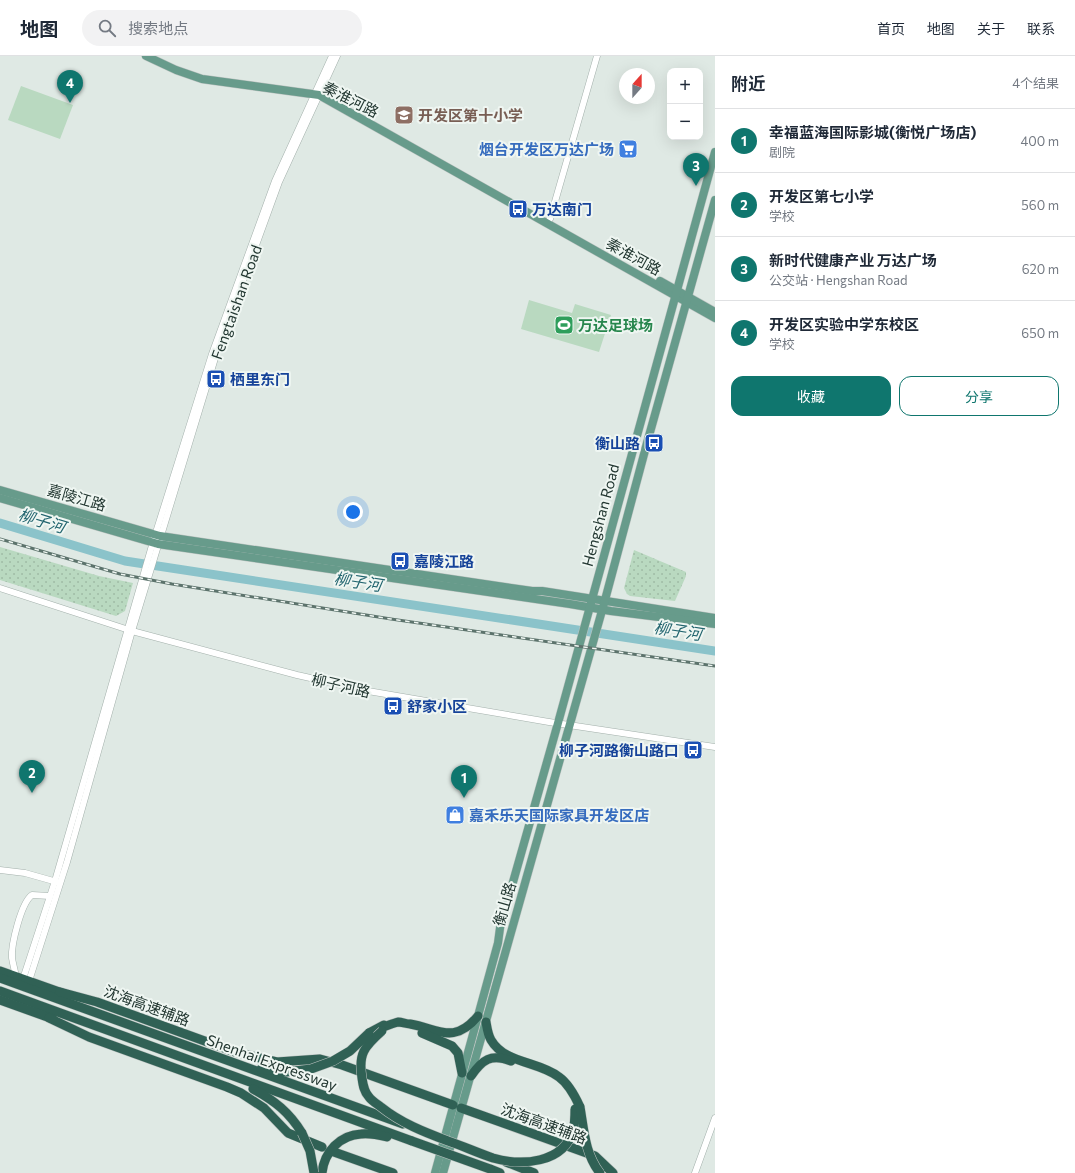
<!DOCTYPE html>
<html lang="zh">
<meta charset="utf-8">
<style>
body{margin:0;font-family:Commissioner,"Noto Sans SC",sans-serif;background:#f2f2f3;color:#1f2937}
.controls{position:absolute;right:12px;top:12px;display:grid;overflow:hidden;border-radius:8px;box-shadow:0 4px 16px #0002}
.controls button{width:36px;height:36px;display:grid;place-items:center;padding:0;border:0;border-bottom:1px solid #e0e1e3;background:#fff;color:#1f2937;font:20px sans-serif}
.compass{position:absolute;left:619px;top:12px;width:36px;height:36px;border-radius:50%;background:#fff;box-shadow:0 4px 16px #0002;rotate:21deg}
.you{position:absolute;left:353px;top:456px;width:14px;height:14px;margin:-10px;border:3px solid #fff;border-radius:50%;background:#1a73e8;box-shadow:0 0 0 6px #1a73e833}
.badge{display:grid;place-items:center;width:26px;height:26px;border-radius:50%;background:#0f766e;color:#fff;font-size:13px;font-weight:700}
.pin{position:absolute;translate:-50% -33px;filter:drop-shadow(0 1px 2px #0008)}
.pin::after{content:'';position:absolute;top:21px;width:14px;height:12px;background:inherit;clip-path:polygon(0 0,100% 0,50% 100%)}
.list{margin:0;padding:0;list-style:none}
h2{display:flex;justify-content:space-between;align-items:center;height:52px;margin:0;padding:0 16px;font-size:17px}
h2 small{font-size:13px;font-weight:400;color:#747a83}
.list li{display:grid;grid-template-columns:26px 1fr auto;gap:12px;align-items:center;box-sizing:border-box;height:64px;padding:0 16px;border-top:1px solid #e0e1e3}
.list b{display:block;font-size:15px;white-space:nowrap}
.list p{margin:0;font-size:13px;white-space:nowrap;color:#747a83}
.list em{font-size:13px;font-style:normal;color:#747a83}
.actions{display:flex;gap:8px;padding:12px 16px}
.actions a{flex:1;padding:9px 0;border:1px solid #0f766e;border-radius:12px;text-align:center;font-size:14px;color:#0f766e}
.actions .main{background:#0f766e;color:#fff}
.icon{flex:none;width:22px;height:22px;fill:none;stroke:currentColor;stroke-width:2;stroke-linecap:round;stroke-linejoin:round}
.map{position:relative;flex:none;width:715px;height:1117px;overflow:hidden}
header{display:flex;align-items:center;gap:24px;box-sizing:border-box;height:56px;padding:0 20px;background:#fff;border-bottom:1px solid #e0e1e3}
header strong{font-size:19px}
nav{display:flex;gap:22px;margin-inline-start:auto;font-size:14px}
.search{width:280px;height:36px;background:#f2f2f3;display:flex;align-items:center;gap:10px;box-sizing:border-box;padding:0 14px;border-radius:22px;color:#747a83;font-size:15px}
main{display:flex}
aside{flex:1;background:#fff}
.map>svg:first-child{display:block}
</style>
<header>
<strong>地图</strong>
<div class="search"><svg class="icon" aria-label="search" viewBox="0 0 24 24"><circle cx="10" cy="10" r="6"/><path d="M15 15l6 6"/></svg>搜索地点</div>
<nav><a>首页</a><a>地图</a><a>关于</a><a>联系</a></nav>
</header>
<main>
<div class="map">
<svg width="715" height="1117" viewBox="0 0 715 1117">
<defs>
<pattern id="park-dots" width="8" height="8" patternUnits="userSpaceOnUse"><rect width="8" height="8" fill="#b9d9c0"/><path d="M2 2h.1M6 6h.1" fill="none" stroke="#9fbba5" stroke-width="1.8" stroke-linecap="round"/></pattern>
</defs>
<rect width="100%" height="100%" fill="#dfe9e4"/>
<g fill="#b9d9c0">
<path d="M21,30L73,49L60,83L8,64Z"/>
<path d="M529,244L572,257L575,248L611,259L599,296L521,273Z"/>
</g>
<g fill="url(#park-dots)">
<path d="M0,491L99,520L133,527L125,555L116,560L0,524Z"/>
<path d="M634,494L686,516V520L675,545L630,540L627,538L624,532Z"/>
</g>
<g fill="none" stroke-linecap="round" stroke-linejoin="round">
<path stroke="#8bc3ca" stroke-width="9" d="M0,467L125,505L715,595"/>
<g stroke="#a3b0ab" stroke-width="7">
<g id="minor">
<path d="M550,163L597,0"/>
<path d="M0,532L132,575L297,619L368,635L549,666L715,691"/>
<path d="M0,814L25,817L57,826"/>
<path d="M16,921C15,915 13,908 12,902C11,889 21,847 32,839L50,840"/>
<path d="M23,923L55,825L153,486L212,298L275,125L332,0"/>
<path d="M29,925L67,806L132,575L216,299L279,126L337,0"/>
<path d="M695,1117L715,1062"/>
</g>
</g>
<g stroke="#bdc3c1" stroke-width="9">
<g id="major">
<path d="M146,0L176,14L202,23L319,39L715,262"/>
<path d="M660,225L715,256"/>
<path d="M0,434L160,480L532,535H542L715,562"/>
<path d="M0,442L158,488L570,548L611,555L715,568"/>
<path d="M435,1117L498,887L500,872L558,667L715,96"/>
<path d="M443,1117L605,544L647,387L715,144"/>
</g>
</g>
<g stroke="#bdc3c1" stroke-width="10">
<g id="highway">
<path d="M0,915L65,938"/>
<path d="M0,922L403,1068"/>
<path d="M0,935L412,1085"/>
<path d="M60,936L97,946L235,996L277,1006L320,1003L342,1009L453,1049"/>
<path d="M0,944L53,963"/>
<path d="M49,962L89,981L227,1031L241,1037L264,1052L288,1077L322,1091"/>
<path d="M486,966C487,972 488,979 491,984C505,1008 539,1005 559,1021C569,1028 575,1040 580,1051"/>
<path d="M369,977L384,969L386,970C389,969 394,967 398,966C402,966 406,968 410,968C439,973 454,989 478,960"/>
<path d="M422,977L452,990L458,997L462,1017"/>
<path d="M261,1013L286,1016L311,1013"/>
<path d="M471,1020C482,1004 491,997 511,1005"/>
<path d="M253,1033C275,1045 289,1056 302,1077"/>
<path d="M461,1052L595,1100L613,1117"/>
<path d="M334,1096L393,1117"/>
<path d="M506,1106L534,1117"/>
<path d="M490,1113L500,1117"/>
<path d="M322,1117C324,1096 340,1079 361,1078C370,1077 379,1079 387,1081"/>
</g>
</g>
<use href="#minor" stroke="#fff" stroke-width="6"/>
<use href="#major" stroke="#679b8b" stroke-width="8"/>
<use href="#highway" stroke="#306155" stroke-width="9"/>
<g stroke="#5c736c" stroke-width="3">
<path id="rail" d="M0,483L120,518L172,528L391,563L715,610"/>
</g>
<use href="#rail" stroke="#eff6f2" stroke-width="1.5" stroke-dasharray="4.5" stroke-linecap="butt"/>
<g stroke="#bdc3c1" stroke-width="10" stroke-linecap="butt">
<g id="highway-bridge">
<path d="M382,975C364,991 358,998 362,1022C363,1029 364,1036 369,1041C372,1045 377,1048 381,1051C401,1067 424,1076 448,1085C463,1090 478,1097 493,1102C521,1110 564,1108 573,1074C575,1067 575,1060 575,1053"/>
<path d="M311,1013L333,1005L350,995L369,977"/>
<path d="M580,1051C584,1074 585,1098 600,1117"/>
<path d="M302,1077L310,1095L314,1117"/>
<path d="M412,1085L490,1113"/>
</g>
</g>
<use href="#highway-bridge" stroke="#306155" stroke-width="9"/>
</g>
<defs>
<g id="school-square" transform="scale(1)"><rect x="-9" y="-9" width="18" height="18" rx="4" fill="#8d6e63" stroke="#eff6f2"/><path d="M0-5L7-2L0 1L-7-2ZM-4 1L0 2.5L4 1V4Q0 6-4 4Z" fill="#fff"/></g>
<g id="supermarket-square" transform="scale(1)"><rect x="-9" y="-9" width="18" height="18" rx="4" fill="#3f7fe0" stroke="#eff6f2"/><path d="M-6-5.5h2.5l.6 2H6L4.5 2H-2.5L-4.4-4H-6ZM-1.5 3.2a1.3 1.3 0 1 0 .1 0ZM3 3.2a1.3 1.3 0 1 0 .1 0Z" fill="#fff"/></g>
<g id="bus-square" transform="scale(1)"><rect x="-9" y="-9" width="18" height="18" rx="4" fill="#1a4fb4" stroke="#eff6f2"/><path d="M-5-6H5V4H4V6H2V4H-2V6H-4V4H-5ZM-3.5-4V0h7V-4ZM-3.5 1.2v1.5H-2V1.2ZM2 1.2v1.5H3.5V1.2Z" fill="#fff"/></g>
<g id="stadium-square" transform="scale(1)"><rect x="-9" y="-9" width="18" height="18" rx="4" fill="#2e9e5b" stroke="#eff6f2"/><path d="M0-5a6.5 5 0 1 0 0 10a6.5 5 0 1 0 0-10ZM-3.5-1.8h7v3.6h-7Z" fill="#fff"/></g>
<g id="shop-square" transform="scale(1)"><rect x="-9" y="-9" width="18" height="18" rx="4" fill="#3f7fe0" stroke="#eff6f2"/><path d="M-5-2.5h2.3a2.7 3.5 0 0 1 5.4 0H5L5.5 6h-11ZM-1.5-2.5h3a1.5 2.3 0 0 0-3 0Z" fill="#fff"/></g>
</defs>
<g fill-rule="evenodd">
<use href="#school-square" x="404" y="59"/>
<use href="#supermarket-square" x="628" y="93"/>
<use href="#bus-square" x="518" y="153"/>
<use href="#stadium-square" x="564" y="269"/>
<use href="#bus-square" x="216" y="323"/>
<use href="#bus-square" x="654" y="387"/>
<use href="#bus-square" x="400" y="505"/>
<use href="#bus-square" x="393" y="650"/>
<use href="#bus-square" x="693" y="694"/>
<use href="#shop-square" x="455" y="759"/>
</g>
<g text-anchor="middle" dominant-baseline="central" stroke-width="4" stroke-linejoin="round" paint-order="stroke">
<g font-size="15" fill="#223731" stroke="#eff6f2">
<text transform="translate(351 43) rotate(27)">秦淮河路</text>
<text transform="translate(634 200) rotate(29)">秦淮河路</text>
<text transform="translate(236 246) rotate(-70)">Fengtaishan Road</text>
<text transform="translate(77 441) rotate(16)">嘉陵江路</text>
<text transform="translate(600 459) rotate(-75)">Hengshan Road</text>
<text transform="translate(341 629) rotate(13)">柳子河路</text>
<text transform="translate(504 848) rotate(-74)">衡山路</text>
<text transform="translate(147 949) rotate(20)">沈海高速辅路</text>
<text transform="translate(272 1006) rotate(20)">Shenhai Expressway</text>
<text transform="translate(544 1067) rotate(20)">沈海高速辅路</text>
</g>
<g font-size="15" font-weight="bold" fill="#785e54" stroke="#eff6f2" text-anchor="start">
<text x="418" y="59">开发区第十小学</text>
</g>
<g font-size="15" font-weight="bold" fill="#366cbe" stroke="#eff6f2" text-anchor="end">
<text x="614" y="93">烟台开发区万达广场</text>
<text x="469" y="759" text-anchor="start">嘉禾乐天国际家具开发区店</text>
</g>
<g font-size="15" font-weight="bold" fill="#164399" stroke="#eff6f2" text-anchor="start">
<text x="532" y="153">万达南门</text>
<text x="230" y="323">栖里东门</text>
<text x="640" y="387" text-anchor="end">衡山路</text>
<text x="414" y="505">嘉陵江路</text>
<text x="407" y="650">舒家小区</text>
<text x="679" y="694" text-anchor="end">柳子河路衡山路口</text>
</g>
<g font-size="15" font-weight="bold" fill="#27864d" stroke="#eff6f2" text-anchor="start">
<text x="578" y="269">万达足球场</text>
</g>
<g font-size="16" font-style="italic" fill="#21646e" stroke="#eff6f2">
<text transform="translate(42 464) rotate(17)">柳子河</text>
<text transform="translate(358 525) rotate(9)">柳子河</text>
<text transform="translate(678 574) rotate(9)">柳子河</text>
</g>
</g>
</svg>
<div class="controls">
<button>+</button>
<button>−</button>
</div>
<svg class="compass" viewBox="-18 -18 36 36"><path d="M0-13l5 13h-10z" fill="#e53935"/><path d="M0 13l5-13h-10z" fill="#747a83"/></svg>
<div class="you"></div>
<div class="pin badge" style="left:464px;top:742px">1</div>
<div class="pin badge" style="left:32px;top:737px">2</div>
<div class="pin badge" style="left:696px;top:130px">3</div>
<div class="pin badge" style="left:70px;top:47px">4</div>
</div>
<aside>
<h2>附近<small>4个结果</small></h2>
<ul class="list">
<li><span class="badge">1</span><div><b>幸福蓝海国际影城(衡悦广场店)</b><p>剧院</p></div><em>400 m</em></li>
<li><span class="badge">2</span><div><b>开发区第七小学</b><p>学校</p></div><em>560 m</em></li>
<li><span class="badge">3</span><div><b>新时代健康产业 万达广场</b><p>公交站 · Hengshan Road</p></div><em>620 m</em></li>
<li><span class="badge">4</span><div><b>开发区实验中学东校区</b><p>学校</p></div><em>650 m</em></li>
</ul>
<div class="actions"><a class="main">收藏</a><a>分享</a></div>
</aside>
</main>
